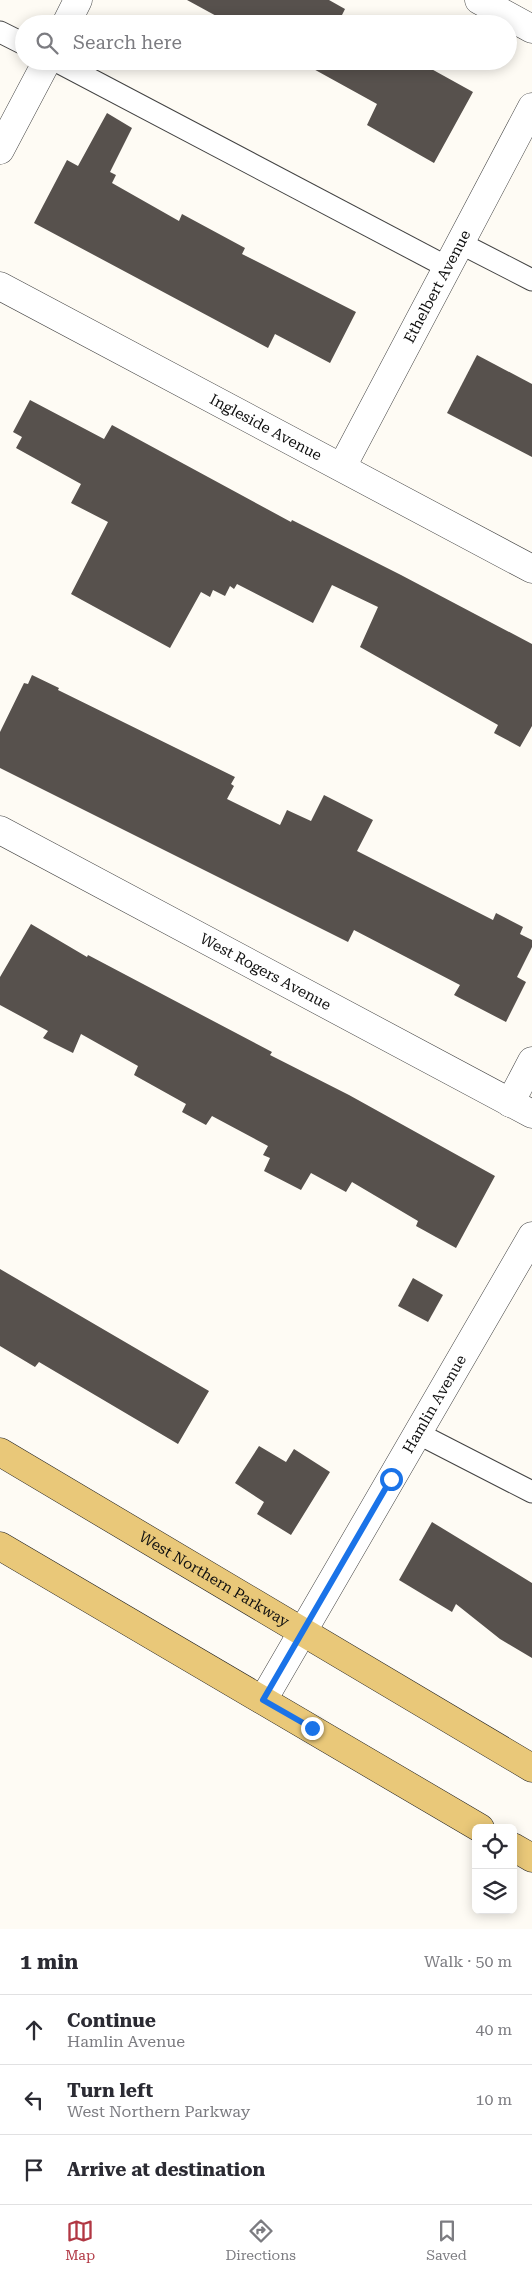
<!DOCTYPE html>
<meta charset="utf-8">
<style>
body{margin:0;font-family:"Roboto Serif",serif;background:#f2f2f3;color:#2b2b33}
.controls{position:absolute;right:15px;bottom:15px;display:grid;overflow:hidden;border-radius:8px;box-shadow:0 2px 12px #0003}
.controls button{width:45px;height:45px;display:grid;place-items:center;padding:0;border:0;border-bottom:1px solid #e1e1e2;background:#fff;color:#2b2b33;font:25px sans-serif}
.stop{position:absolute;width:15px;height:15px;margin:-11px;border:4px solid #1a73e8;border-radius:50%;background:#fff}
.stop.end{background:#1a73e8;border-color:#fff;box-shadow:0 1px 5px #0008}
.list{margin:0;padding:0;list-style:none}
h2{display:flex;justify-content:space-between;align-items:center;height:65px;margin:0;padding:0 20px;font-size:21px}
h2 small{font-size:16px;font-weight:400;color:#7c7c81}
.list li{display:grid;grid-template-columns:32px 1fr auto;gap:15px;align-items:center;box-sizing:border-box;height:70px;padding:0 20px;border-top:1px solid #e1e1e2}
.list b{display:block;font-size:19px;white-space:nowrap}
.list p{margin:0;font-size:16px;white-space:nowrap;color:#7c7c81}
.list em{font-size:16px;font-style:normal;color:#7c7c81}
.icon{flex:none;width:28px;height:28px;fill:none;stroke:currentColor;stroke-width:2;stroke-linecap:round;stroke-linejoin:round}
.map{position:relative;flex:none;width:532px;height:1929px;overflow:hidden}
.search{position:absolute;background:#fff;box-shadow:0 2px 12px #0003;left:15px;right:15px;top:15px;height:55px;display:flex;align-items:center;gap:12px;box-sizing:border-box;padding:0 18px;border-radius:28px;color:#7c7c81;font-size:19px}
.sheet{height:275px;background:#fff}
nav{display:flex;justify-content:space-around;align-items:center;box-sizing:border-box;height:70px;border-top:1px solid #e1e1e2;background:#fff;font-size:14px;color:#7c7c81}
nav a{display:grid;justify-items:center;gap:2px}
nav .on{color:#b13743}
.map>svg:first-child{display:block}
</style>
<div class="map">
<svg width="532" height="1929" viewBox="0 0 532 1929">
<rect width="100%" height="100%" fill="#fefbf4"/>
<g fill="#57514d">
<path d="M187,0H329L345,9L339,21L344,24H231Z"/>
<path d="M299,61H411L425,69L426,66L473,92L434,163L367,125L377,104Z"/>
<path d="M107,113L132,128L110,172L116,175L112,183L179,221L182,214L245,248L242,254L356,312L330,363L275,334L268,348L34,223L67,160L78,166Z"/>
<path d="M477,355L532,384V457L447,413Z"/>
<path d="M30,400L104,439L112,425L291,522L292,520L401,575L532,644V726L520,747L494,733L498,725L360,647L378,607L332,585L313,623L237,584L234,589L230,586L225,596L213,590L210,597L201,592L170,648L71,594L108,522L71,503L81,484L16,448L22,437L13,432Z"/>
<path d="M32,675L59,688L58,690L235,777L231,784L234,786L227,799L280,825L287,810L311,821L324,795L373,820L357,851L493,920L496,913L523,927L520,934L532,940V947L517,977L526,982L506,1022L454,995L460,985L354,930L348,942L0,768V732L24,683L28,684Z"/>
<path d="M31,924L87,957L88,955L272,1052L270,1055L349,1095L495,1176L456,1248L416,1226L418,1221L352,1182L346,1192L311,1173L301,1190L264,1171L270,1158L263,1155L268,1146L212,1116L206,1125L182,1112L186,1104L134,1075L138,1066L81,1034L73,1053L43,1038L48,1031L0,1005V977Z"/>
<path d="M0,1269L209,1391L178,1444L39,1362L35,1367L0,1346Z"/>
<path d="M413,1278L443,1295L428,1322L398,1306Z"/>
<path d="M259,1446L286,1462L294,1449L330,1472L291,1535L257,1514L264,1502L235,1483Z"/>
<path d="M432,1522L532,1583V1658L500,1639L456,1604L452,1612L399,1580Z"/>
</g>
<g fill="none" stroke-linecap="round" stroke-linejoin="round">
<g stroke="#434343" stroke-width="23">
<g id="lane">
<path d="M0,32L24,44"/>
<path d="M56,61L447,267"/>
<path d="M460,243L532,280"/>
<path d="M419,1434L532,1492"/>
</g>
</g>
<g stroke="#434343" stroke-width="29">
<g id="street">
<path d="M479,0L532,29"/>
<path d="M66,24L78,0"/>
<path d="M0,150L47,61"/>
<path id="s1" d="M0,286L532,569"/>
<path id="s2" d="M342,467L532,107"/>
<path id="s3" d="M0,830L532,1114"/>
<path d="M510,1103L532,1061"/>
<path id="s4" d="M263,1700L532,1236"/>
</g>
</g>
<g stroke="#212121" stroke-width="29">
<g id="primary">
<path id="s5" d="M0,1452L532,1768"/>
<path d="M0,1546L480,1828"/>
<path d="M513,1847L532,1858"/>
</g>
</g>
<use href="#lane" stroke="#fff" stroke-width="21"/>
<use href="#street" stroke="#fff" stroke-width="28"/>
<use href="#primary" stroke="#e9c879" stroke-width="28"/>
</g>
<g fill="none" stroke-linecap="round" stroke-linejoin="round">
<path stroke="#1a73e8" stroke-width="6" d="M312,1728L263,1700L391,1479"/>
</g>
<g text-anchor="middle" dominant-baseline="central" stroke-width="5" stroke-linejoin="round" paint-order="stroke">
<g font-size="15" fill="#101010" stroke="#fff">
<text stroke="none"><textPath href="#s2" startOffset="204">Ethelbert Avenue</textPath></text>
<text stroke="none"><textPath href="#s1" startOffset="301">Ingleside Avenue</textPath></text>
<text stroke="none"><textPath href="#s3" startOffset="301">West Rogers Avenue</textPath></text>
<text stroke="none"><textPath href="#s4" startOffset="342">Hamlin Avenue</textPath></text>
<text stroke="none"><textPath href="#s5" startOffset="249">West Northern Parkway</textPath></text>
</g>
</g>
</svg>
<div class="controls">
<button><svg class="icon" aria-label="locate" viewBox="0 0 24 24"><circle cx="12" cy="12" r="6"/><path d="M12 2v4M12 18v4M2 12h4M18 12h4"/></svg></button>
<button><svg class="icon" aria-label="layers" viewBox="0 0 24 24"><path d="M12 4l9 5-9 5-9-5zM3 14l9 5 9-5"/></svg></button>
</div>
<div class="stop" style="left:391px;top:1479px"></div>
<div class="stop end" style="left:312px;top:1728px"></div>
<div class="search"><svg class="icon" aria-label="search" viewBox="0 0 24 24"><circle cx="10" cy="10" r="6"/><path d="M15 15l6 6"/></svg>Search here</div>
</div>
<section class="sheet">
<h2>1 min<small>Walk · 50 m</small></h2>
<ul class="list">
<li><svg class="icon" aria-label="ahead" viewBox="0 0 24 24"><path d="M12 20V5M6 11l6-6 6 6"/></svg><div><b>Continue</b><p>Hamlin Avenue</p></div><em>40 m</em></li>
<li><svg class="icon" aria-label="left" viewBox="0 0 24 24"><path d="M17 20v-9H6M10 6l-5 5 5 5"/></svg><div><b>Turn left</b><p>West Northern Parkway</p></div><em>10 m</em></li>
<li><svg class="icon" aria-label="arrive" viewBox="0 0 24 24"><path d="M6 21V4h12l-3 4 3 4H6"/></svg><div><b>Arrive at destination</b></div></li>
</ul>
</section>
<nav>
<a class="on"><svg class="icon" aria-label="map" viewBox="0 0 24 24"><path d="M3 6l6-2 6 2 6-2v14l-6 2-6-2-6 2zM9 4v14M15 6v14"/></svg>Map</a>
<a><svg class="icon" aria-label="directions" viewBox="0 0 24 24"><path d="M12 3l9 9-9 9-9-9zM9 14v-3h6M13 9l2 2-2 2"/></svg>Directions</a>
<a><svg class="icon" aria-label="saved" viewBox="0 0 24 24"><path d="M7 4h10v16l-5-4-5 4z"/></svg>Saved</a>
</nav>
